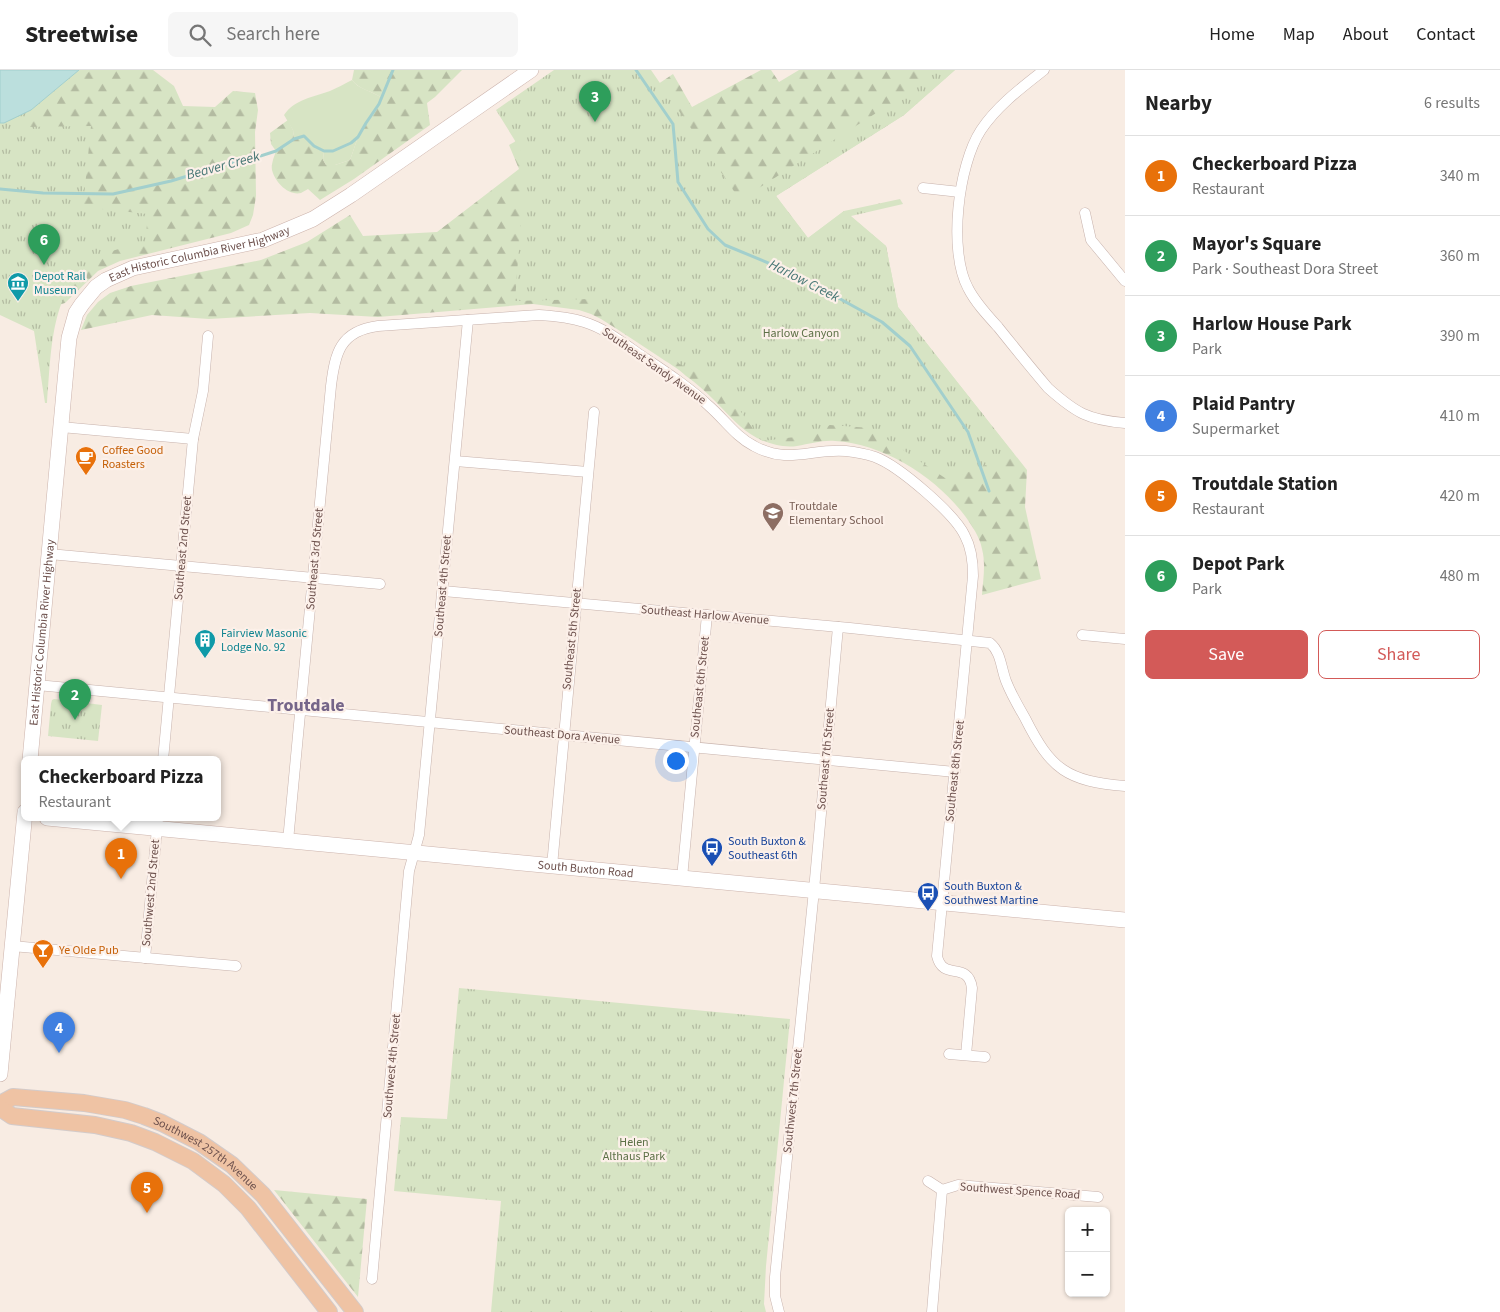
<!DOCTYPE html>
<meta charset="utf-8">
<style>
body{margin:0;font-family:"Source Sans 3",sans-serif;background:#f6f6f6;color:#222}
.controls{position:absolute;right:15px;bottom:15px;display:grid;overflow:hidden;border-radius:8px;box-shadow:0 1px 4px #0004}
.controls button{width:45px;height:45px;display:grid;place-items:center;padding:0;border:0;border-bottom:1px solid #e0e0e0;background:#fff;color:#222;font:25px sans-serif}
.you{position:absolute;left:675px;top:690px;width:18px;height:18px;margin:-12px;border:4px solid #fff;border-radius:50%;background:#1a73e8;box-shadow:0 0 0 8px #1a73e833}
.badge{display:grid;place-items:center;width:32px;height:32px;border-radius:50%;background:#d35a58;color:#fff;font-size:16px;font-weight:700}
.pin{position:absolute;translate:-50% -41px;filter:drop-shadow(0 1px 2px #0008)}
.pin::after{content:'';position:absolute;top:26px;width:18px;height:15px;background:inherit;clip-path:polygon(0 0,100% 0,50% 100%)}
.popup{position:absolute;left:21px;top:686px;width:200px;height:65px;box-sizing:border-box;display:grid;place-content:center;border-radius:8px;background:#fff;filter:drop-shadow(0 1px 4px #0005);font-size:16px;white-space:nowrap;color:#767676}
.popup b{font-size:19px;color:#222}
.popup::after{content:'';position:absolute;left:50%;top:100%;margin-left:-10px;border:10px solid transparent;border-top-color:#fff}
.list{margin:0;padding:0;list-style:none}
h2{display:flex;justify-content:space-between;align-items:center;height:65px;margin:0;padding:0 20px;font-size:21px}
h2 small{font-size:16px;font-weight:400;color:#767676}
.list li{display:grid;grid-template-columns:32px 1fr auto;gap:15px;align-items:center;box-sizing:border-box;height:80px;padding:0 20px;border-top:1px solid #e0e0e0}
.list b{display:block;font-size:19px;white-space:nowrap}
.list p{margin:0;font-size:16px;white-space:nowrap;color:#767676}
.list em{font-size:16px;font-style:normal;color:#767676}
.actions{display:flex;gap:10px;padding:15px 20px}
.actions a{flex:1;padding:11px 0;border:1px solid #d35a58;border-radius:8px;text-align:center;font-size:18px;color:#d35a58}
.actions .main{background:#d35a58;color:#fff}
.icon{flex:none;width:28px;height:28px;fill:none;stroke:currentColor;stroke-width:2;stroke-linecap:round;stroke-linejoin:round}
.map{position:relative;flex:none;width:1125px;height:1242px;overflow:hidden}
header{display:flex;align-items:center;gap:30px;box-sizing:border-box;height:70px;padding:0 25px;background:#fff;border-bottom:1px solid #e0e0e0}
header strong{font-size:24px}
nav{display:flex;gap:28px;margin-inline-start:auto;font-size:18px}
.search{width:350px;height:45px;background:#f6f6f6;display:flex;align-items:center;gap:12px;box-sizing:border-box;padding:0 18px;border-radius:8px;color:#767676;font-size:19px}
main{display:flex}
aside{flex:1;background:#fff}
.map>svg:first-child{display:block}
</style>
<header>
<strong>Streetwise</strong>
<div class="search"><svg class="icon" aria-label="search" viewBox="0 0 24 24"><circle cx="10" cy="10" r="6"/><path d="M15 15l6 6"/></svg>Search here</div>
<nav><a>Home</a><a>Map</a><a>About</a><a>Contact</a></nav>
</header>
<main>
<div class="map">
<svg width="1125" height="1242" viewBox="0 0 1125 1242">
<defs>
<pattern id="forest-firs" width="22" height="20" patternUnits="userSpaceOnUse" patternTransform="scale(1.25)"><rect width="22" height="20" fill="#d7e4c4"/><path d="M5 1l3.5 6h-7zM16 11l3.5 6h-7z" fill="#b3bba1"/></pattern>
<pattern id="park-tufts" width="24" height="20" patternUnits="userSpaceOnUse" patternTransform="scale(1.25)"><rect width="24" height="20" fill="#d7e4c4"/><path d="M3 7l-1-3M5 7V3M7 7l1-3M15 17l-1-3M17 17v-4M19 17l1-3" fill="none" stroke="#b3bba1"/></pattern>
</defs>
<rect width="100%" height="100%" fill="#f8ece3"/>
<path fill="#d7e4c4" d="M352,10C358,19 372,21 382,28L366,53L358,67L350,90L335,95H326L323,90L324,81L314,76L304,66L294,69L293,60L284,45C295,29 314,27 330,21C337,18 344,14 352,10Z"/>
<g fill="url(#forest-firs)">
<path d="M79,0H153L174,16L183,36L215,37L233,21L255,23L258,40L255,62L256,126L253,145L249,155L231,163L120,191L98,201L65,233L59,235L0,53L31,40Z"/>
<path d="M354,0H462L435,27L427,33L430,55L354,109L320,130L308,119C306,120 303,122 301,123C288,126 275,112 272,100C271,94 274,87 276,81L271,74L270,63L288,50L293,60L294,68L304,66L314,76L324,81L323,90L326,95H335L350,90L358,67L366,53L382,28C373,21 359,20 352,10Z"/>
<path d="M761,0H771L779,12L799,0H955L904,45L776,126L808,168L844,141L886,176L898,237L1027,400L1025,437L1041,509L982,525C983,510 986,494 982,479C980,467 972,456 965,446C936,407 884,374 835,371C822,370 810,374 797,376C784,378 769,374 757,368C740,359 728,344 715,331C706,322 696,313 686,306C678,298 668,293 658,286C639,274 621,261 601,249L591,244L579,240L533,234L378,247L310,243L209,249L152,245L81,260L87,245L98,232L110,223L131,216L261,190L307,172L350,145L363,166L437,162L519,99L509,75L541,57L630,33L673,4L692,37Z"/>
<path d="M274,1120L367,1129L358,1227L285,1134Z"/>
</g>
<g fill="url(#park-tufts)">
<path d="M79,0H91L51,34L11,57L19,58L21,57L91,56L83,137L148,144L145,174C134,176 123,177 112,181C49,205 52,277 47,333H45L34,261L0,245V53H4L31,40Z"/>
<path d="M554,0H651L740,130L898,29L931,0H955L904,45L776,126L808,168L844,141L900,129L903,134L851,146L886,176L898,237L1014,384L948,410L870,358L830,355L795,367L762,371L731,328L709,309L664,286L590,229L515,231L523,122L522,82L496,40Z"/>
<path d="M54,629L102,635L98,671L48,666L51,634L52,630Z"/>
<path d="M459,918L790,949L766,1196L764,1234L766,1242H491L501,1131L394,1121L401,1047L447,1049Z"/>
</g>
<path fill="#bbdfdd" stroke="#a2cfcd" d="M0,0H79L31,40L4,53H0Z"/>
<g fill="none" stroke-linecap="round" stroke-linejoin="round">
<g stroke="#a2cfcd" stroke-width="3">
<path d="M636,0L673,54L678,112L708,159L725,175L795,204L882,252L910,276L968,362L989,421"/>
<path d="M0,119L43,123L113,124L171,111L234,92L254,88L276,81L294,69L304,66L314,76L324,81H333L351,73L358,67L366,53L379,34L393,0"/>
</g>
<g stroke="#c7b2ac" stroke-width="11">
<g id="street">
<path d="M1044,0C1021,18 997,36 981,60C958,95 948,181 968,218C975,232 987,245 998,257C1014,277 1031,298 1048,318C1076,343 1088,350 1125,353"/>
<path d="M923,118L960,122"/>
<path d="M1085,143L1091,170L1125,211"/>
<path d="M61,357L193,369"/>
<path d="M455,391L588,402"/>
<path d="M49,484L380,514"/>
<path d="M443,521L850,558L990,573C1001,582 1001,598 1006,611C1011,624 1018,636 1025,648C1051,700 1067,711 1125,716"/>
<path d="M1082,565L1125,569"/>
<path d="M37,615L955,702"/>
<path d="M163,690L193,369L203,321L208,266"/>
<path d="M288,771L331,316C335,283 340,261 378,256L539,245C555,246 569,247 584,252C604,258 622,272 639,284C663,300 688,316 709,336C724,349 736,367 754,376C789,395 811,378 846,381C856,382 866,384 875,387C899,396 955,444 965,466C972,479 973,492 973,506L937,886C943,912 968,890 972,918L966,985"/>
<path d="M552,796L594,342"/>
<path d="M682,808L707,545"/>
<path d="M12,876L236,896"/>
<path d="M145,888L158,748"/>
<path d="M949,984L985,987"/>
<path d="M928,1111L942,1120"/>
<path d="M942,1120L958,1115L1098,1127"/>
<path d="M372,1209L409,801L419,765L468,250"/>
<path d="M779,1242L775,1226V1207L814,820L838,557"/>
<path d="M932,1242L942,1120"/>
</g>
</g>
<g stroke="#ccb3ac" stroke-width="16">
<g id="secondary">
<path id="s1" d="M30,690L69,268L76,243L82,234L96,217L106,210L133,198L263,170L313,149L351,125L531,0"/>
<path id="s2" d="M47,748L1125,850"/>
<path d="M0,1004L25,742"/>
</g>
</g>
<g stroke="#d3cbca" stroke-width="18">
<g id="primary">
<path id="s3" d="M0,1034L13,1027L84,1033L125,1040L144,1046L162,1053L199,1072L232,1095L263,1125L355,1242"/>
<path d="M0,1038L12,1046L95,1055L131,1063L155,1072L193,1091L224,1114L248,1138L329,1242"/>
</g>
</g>
<use href="#street" stroke="#fff" stroke-width="10"/>
<use href="#secondary" stroke="#fff" stroke-width="15"/>
<use href="#primary" stroke="#efc3a4" stroke-width="16"/>
</g>
<defs>
<g id="museum-pin" transform="scale(1.125)"><path d="M0 17L-7.5 6A9.5 9.5 0 1 1 7.5 6Z" fill="#0f9aa8" stroke="#fcf0e9"/><path d="M0-6L6-3V-2H-6V-3ZM-5-1h2V3h-2ZM-1-1h2V3h-2ZM3-1h2V3H3ZM-6 4H6V6H-6Z" fill="#fff"/></g>
<g id="cafe-pin" transform="scale(1.125)"><path d="M0 17L-7.5 6A9.5 9.5 0 1 1 7.5 6Z" fill="#e8710a" stroke="#fcf0e9"/><path d="M-5.5-4.5H6V0H3Q3 3.5 0 3.5H-2.5Q-5.5 3.5-5.5 0ZM3-3.2v2h1.7v-2ZM-6 4.5H4V6H-6Z" fill="#fff"/></g>
<g id="school-pin" transform="scale(1.125)"><path d="M0 17L-7.5 6A9.5 9.5 0 1 1 7.5 6Z" fill="#8d6e63" stroke="#fcf0e9"/><path d="M0-5L7-2L0 1L-7-2ZM-4 1L0 2.5L4 1V4Q0 6-4 4Z" fill="#fff"/></g>
<g id="building-pin" transform="scale(1.125)"><path d="M0 17L-7.5 6A9.5 9.5 0 1 1 7.5 6Z" fill="#0f9aa8" stroke="#fcf0e9"/><path d="M-4-6H4V6H1V3H-1V6H-4ZM-2.5-4.3h1.7v1.8h-1.7ZM.8-4.3h1.7v1.8H.8ZM-2.5-1h1.7V.8h-1.7ZM.8-1h1.7V.8H.8Z" fill="#fff"/></g>
<g id="bus-pin" transform="scale(1.125)"><path d="M0 17L-7.5 6A9.5 9.5 0 1 1 7.5 6Z" fill="#1a4fb4" stroke="#fcf0e9"/><path d="M-5-6H5V4H4V6H2V4H-2V6H-4V4H-5ZM-3.5-4V0h7V-4ZM-3.5 1.2v1.5H-2V1.2ZM2 1.2v1.5H3.5V1.2Z" fill="#fff"/></g>
<g id="bar-pin" transform="scale(1.125)"><path d="M0 17L-7.5 6A9.5 9.5 0 1 1 7.5 6Z" fill="#e8710a" stroke="#fcf0e9"/><path d="M-6-5H6L.8 .8V4.5H3.5V6h-7V4.5H-.8V.8Z" fill="#fff"/></g>
</defs>
<g fill-rule="evenodd">
<use href="#museum-pin" x="18" y="213"/>
<use href="#cafe-pin" x="86" y="387"/>
<use href="#school-pin" x="773" y="443"/>
<use href="#building-pin" x="205" y="570"/>
<use href="#bus-pin" x="712" y="778"/>
<use href="#bus-pin" x="928" y="823"/>
<use href="#bar-pin" x="43" y="880"/>
</g>
<g text-anchor="middle" dominant-baseline="central" stroke-width="4.5" stroke-linejoin="round" paint-order="stroke">
<g font-size="12" fill="#6d514d" stroke="#fcf0e9">
<text stroke="none"><textPath href="#s1" startOffset="592">East Historic Columbia River Highway</textPath></text>
<text transform="translate(654 296) rotate(35)">Southeast Sandy Avenue</text>
<text transform="translate(183 478) rotate(-85)">Southeast 2nd Street</text>
<text transform="translate(315 489) rotate(-85)">Southeast 3rd Street</text>
<text transform="translate(443 516) rotate(-85)">Southeast 4th Street</text>
<text transform="translate(705 545) rotate(5)">Southeast Harlow Avenue</text>
<text stroke="none"><textPath href="#s1" startOffset="128">East Historic Columbia River Highway</textPath></text>
<text transform="translate(572 569) rotate(-84)">Southeast 5th Street</text>
<text transform="translate(700 617) rotate(-84)">Southeast 6th Street</text>
<text transform="translate(562 665) rotate(5)">Southeast Dora Avenue</text>
<text transform="translate(826 689) rotate(-85)">Southeast 7th Street</text>
<text transform="translate(955 701) rotate(-84)">Southeast 8th Street</text>
<text stroke="none"><textPath href="#s2" startOffset="541">South Buxton Road</textPath></text>
<text transform="translate(151 823) rotate(-85)">Southwest 2nd Street</text>
<text transform="translate(392 996) rotate(-85)">Southwest 4th Street</text>
<text transform="translate(793 1031) rotate(-84)">Southwest 7th Street</text>
<text stroke="none"><textPath href="#s3" startOffset="220">Southwest 257th Avenue</textPath></text>
<text transform="translate(1020 1121) rotate(4)">Southwest Spence Road</text>
</g>
<g font-size="12" fill="#0d838f" stroke="#fcf0e9" text-anchor="start">
<text x="34" y="206">Depot Rail<tspan x="34" dy="14">Museum</tspan></text>
<text x="221" y="563">Fairview Masonic<tspan x="221" dy="14">Lodge No. 92</tspan></text>
</g>
<g font-size="12" fill="#5d7147" stroke="#fcf0e9">
<text x="801" y="263">Harlow Canyon</text>
<text x="634" y="1072">Helen<tspan x="634" dy="14">Althaus Park</tspan></text>
</g>
<g font-size="12" fill="#c56008" stroke="#fcf0e9" text-anchor="start">
<text x="102" y="380">Coffee Good<tspan x="102" dy="14">Roasters</tspan></text>
<text x="59" y="880">Ye Olde Pub</text>
</g>
<g font-size="12" fill="#785e54" stroke="#fcf0e9" text-anchor="start">
<text x="789" y="436">Troutdale<tspan x="789" dy="14">Elementary School</tspan></text>
</g>
<g font-size="12" fill="#164399" stroke="#fcf0e9" text-anchor="start">
<text x="728" y="771">South Buxton &amp;<tspan x="728" dy="14">Southeast 6th</tspan></text>
<text x="944" y="816">South Buxton &amp;<tspan x="944" dy="14">Southwest Martine</tspan></text>
</g>
<g font-size="14" font-style="italic" fill="#477775" stroke="#fcf0e9">
<text transform="translate(223 96) rotate(-15)">Beaver Creek</text>
<text transform="translate(804 211) rotate(27)">Harlow Creek</text>
</g>
<g font-size="18" font-weight="bold" fill="#756589" stroke="#fcf0e9">
<text x="306" y="635">Troutdale</text>
</g>
</g>
</svg>
<div class="controls">
<button>+</button>
<button>−</button>
</div>
<div class="you"></div>
<div class="pin badge" style="left:121px;top:809px;background:#e8710a">1</div>
<div class="popup"><b>Checkerboard Pizza</b>Restaurant</div>
<div class="pin badge" style="left:75px;top:650px;background:#2e9e5b">2</div>
<div class="pin badge" style="left:595px;top:52px;background:#2e9e5b">3</div>
<div class="pin badge" style="left:59px;top:983px;background:#3f7fe0">4</div>
<div class="pin badge" style="left:147px;top:1143px;background:#e8710a">5</div>
<div class="pin badge" style="left:44px;top:195px;background:#2e9e5b">6</div>
</div>
<aside>
<h2>Nearby<small>6 results</small></h2>
<ul class="list">
<li><span class="badge" style="background:#e8710a">1</span><div><b>Checkerboard Pizza</b><p>Restaurant</p></div><em>340 m</em></li>
<li><span class="badge" style="background:#2e9e5b">2</span><div><b>Mayor's Square</b><p>Park · Southeast Dora Street</p></div><em>360 m</em></li>
<li><span class="badge" style="background:#2e9e5b">3</span><div><b>Harlow House Park</b><p>Park</p></div><em>390 m</em></li>
<li><span class="badge" style="background:#3f7fe0">4</span><div><b>Plaid Pantry</b><p>Supermarket</p></div><em>410 m</em></li>
<li><span class="badge" style="background:#e8710a">5</span><div><b>Troutdale Station</b><p>Restaurant</p></div><em>420 m</em></li>
<li><span class="badge" style="background:#2e9e5b">6</span><div><b>Depot Park</b><p>Park</p></div><em>480 m</em></li>
</ul>
<div class="actions"><a class="main">Save</a><a>Share</a></div>
</aside>
</main>
